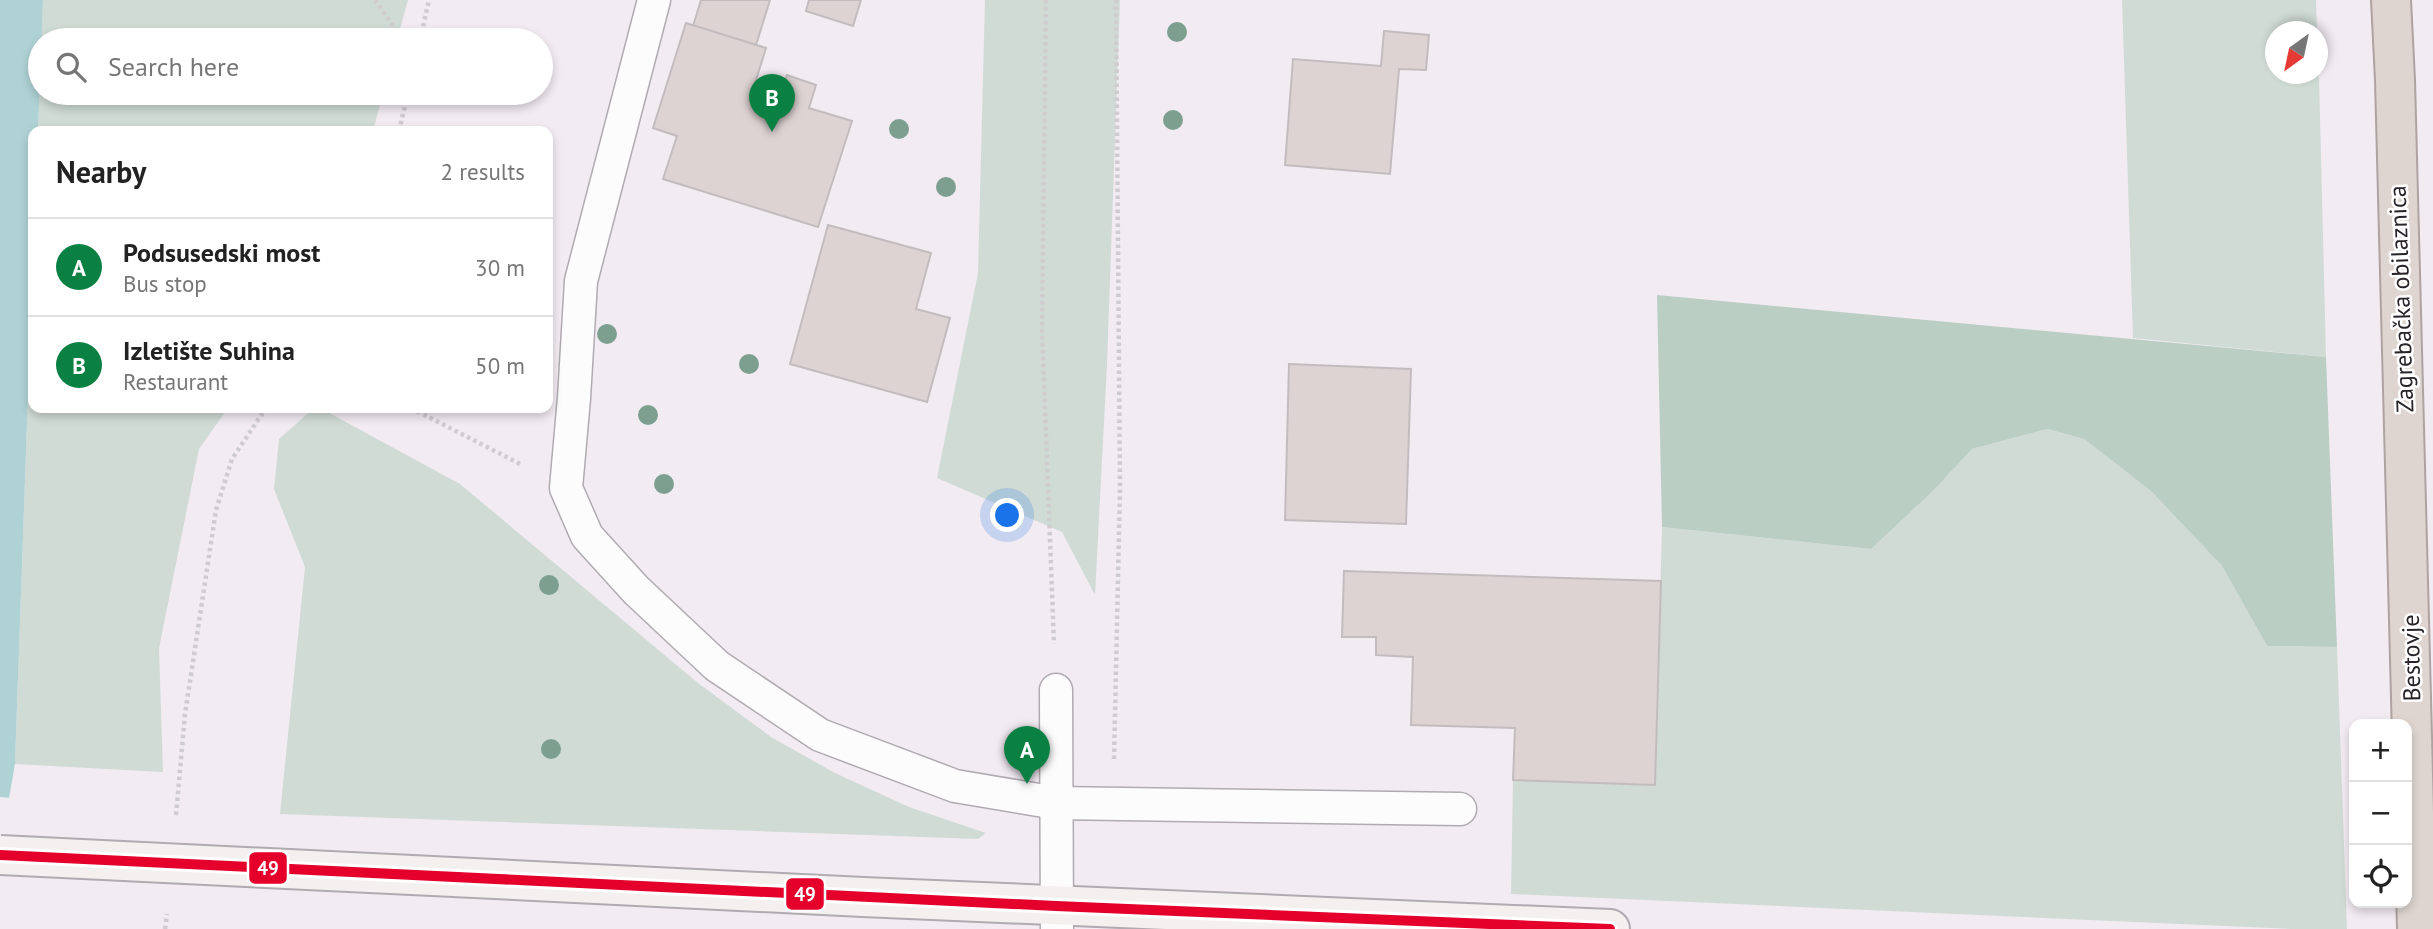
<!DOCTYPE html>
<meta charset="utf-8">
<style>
body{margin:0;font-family:"PT Sans",sans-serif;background:#f6f6f6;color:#222}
.controls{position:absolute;right:21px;bottom:21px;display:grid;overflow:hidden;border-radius:14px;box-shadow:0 4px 10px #0003}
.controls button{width:63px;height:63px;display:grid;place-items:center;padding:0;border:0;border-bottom:2px solid #e0e0e0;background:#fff;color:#222;font:35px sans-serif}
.compass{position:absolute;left:2265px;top:21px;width:63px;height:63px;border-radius:50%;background:#fff;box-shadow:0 4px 10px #0003;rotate:213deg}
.you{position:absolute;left:1008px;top:516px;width:24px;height:24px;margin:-18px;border:5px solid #fff;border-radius:50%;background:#1a73e8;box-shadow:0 0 0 10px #1a73e833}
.badge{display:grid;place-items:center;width:46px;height:46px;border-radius:50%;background:#0b8043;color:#fff;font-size:23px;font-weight:700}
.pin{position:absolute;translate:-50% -58px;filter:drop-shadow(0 2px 4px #0008)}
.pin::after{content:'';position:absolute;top:37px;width:24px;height:21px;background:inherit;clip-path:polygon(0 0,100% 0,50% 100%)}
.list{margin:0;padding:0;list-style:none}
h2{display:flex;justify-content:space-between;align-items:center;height:91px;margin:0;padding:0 28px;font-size:30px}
h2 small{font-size:23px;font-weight:400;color:#767676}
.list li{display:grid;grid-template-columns:46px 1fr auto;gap:21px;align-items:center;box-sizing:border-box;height:98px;padding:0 28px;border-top:2px solid #e0e0e0}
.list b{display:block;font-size:26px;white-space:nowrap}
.list p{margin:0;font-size:23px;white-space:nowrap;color:#767676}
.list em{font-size:23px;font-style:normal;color:#767676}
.icon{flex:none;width:38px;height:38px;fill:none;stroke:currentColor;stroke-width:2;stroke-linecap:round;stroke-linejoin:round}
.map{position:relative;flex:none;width:2433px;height:929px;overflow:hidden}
.search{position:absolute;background:#fff;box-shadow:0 4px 10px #0003;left:28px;top:28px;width:525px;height:77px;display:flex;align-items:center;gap:18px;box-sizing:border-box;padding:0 24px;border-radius:38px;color:#767676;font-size:26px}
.panel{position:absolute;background:#fff;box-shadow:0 4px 10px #0003;left:28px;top:126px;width:525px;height:287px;border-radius:14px}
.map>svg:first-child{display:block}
</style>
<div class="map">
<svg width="2433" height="929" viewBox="0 0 2433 929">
<rect width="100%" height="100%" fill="#f2ebf2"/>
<g fill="#d0dbd5">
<path d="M43,0H408L397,40H41Z"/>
<path d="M985,0H1120L1107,364L1095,595L1062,532L937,478L978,273Z"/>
<path d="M2122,0H2316L2317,31L2276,32V74H2318V37L2326,357L2133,338Z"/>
<path d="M40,72V93H383L373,131H38Z"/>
<path d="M33,254V408H228L199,449L159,648L163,772L15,764Z"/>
<path d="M314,408H320L460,484L698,683L771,737L835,773L909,807L986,833L978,839L280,814L305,567L274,489L279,439Z"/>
<path d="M2047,429L2084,439L2151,491L2222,566L2267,646L2337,647L2347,929H2291L1511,894L1513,780L1655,784L1662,527L1871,549L1933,491L1972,449Z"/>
</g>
<path fill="#bbcec4" d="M1657,295L2326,357L2337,647L2267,646L2222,566L2151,491L2084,439L2047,429L1972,449L1933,491L1871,549L1662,527Z"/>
<path fill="#afd3d5" d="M0,0H43L38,131H33V254L15,764L0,850Z"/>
<path fill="#f2ebf2" d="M0,797L13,798L3,851L0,854Z"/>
<g fill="#ded3d3" stroke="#c3bcbe" stroke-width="2">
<path d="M701,0H770L756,45L693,26Z"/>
<path d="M809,0H861L853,26L806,11Z"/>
<path d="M686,23L766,48L753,90L779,98L787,75L816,85L809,108L852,121L818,227L663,179L677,136L653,128Z"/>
<path d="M1384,31L1429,35L1426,70L1399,69L1390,174L1285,165L1293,59L1381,66Z"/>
<path d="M828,225L931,253L916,309L950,318L927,402L790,364Z"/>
<path d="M1289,364L1411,369L1406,524L1285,520Z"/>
<path d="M1344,571L1661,581L1655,785L1513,780L1515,728L1411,725L1413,657L1376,655V637H1342Z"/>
</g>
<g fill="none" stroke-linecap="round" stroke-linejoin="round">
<g stroke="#b0abb0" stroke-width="35">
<g id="service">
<path d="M654,0L581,281L574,398L566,488L587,536L636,590L717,666L820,735L955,786L1056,803L1460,809"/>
<path d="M1056,690L1057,929"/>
</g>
</g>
<g stroke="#b0abb0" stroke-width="42">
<path id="secondary" d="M863,897L1610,929"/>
</g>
<g stroke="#afa3a1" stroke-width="42">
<path id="motorway" d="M2391,0L2395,80L2417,929"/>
</g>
<g stroke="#cfcccf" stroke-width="4.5" stroke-dasharray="3.5 3.5" stroke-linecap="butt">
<path d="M375,0L403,40"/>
<path d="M1046,0L1042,329L1054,644"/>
<path d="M420,40L429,0"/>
<path d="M399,131L408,93"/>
<path d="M411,408L522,465"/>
<path d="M1114,759L1120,488L1116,0"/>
<path d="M176,815L185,714L216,510L232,459L266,408"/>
<path d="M165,929L167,914"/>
</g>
<use href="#service" stroke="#fdfcfd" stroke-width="32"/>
<use href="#secondary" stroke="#f4f0ef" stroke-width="38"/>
<use href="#motorway" stroke="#ded5d0" stroke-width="38"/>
<g stroke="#b0abb0" stroke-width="42" stroke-linecap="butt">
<path id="secondary-bridge" d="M0,855L863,897"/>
</g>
<use href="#secondary-bridge" stroke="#f4f0ef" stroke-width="38"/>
<g stroke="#fff" stroke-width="16">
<path id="bus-1" d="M0,855L1056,906L1610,929"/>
</g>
<use href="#bus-1" stroke="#e4002b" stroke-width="10"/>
</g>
<g fill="#7d9f90">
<circle cx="1177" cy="32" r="10"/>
<circle cx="1173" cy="120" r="10"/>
<circle cx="899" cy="129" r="10"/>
<circle cx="946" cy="187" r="10"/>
<circle cx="607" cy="334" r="10"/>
<circle cx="749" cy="364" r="10"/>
<circle cx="648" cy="415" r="10"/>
<circle cx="664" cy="484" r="10"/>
<circle cx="549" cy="585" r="10"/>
<circle cx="551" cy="749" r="10"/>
</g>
<g text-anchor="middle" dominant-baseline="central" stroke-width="5" stroke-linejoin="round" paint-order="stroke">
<g font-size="24" fill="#282328" stroke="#fff">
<text transform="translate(2401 299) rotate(-92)">Zagrebačka obilaznica</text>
<text transform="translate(2411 658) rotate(-91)">Bestovje</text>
</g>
</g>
<g stroke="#fff" stroke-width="2.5">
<rect x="248" y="851" width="40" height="34" rx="7" fill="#e4002b"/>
<rect x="785" y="877" width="40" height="34" rx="7" fill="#e4002b"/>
</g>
<g font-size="19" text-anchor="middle" font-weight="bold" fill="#fff">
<text x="268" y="875">49</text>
<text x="805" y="901">49</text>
</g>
</svg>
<div class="controls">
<button>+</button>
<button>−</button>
<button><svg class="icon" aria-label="locate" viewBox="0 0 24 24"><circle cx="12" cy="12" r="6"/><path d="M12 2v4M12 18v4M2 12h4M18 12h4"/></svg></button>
</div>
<svg class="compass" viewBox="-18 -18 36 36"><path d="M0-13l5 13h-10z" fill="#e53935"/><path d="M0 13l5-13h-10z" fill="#767676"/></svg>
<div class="you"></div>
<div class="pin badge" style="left:1027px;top:784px">A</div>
<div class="pin badge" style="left:772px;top:132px">B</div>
<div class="search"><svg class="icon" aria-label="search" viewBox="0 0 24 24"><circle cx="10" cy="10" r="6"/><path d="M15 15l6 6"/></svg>Search here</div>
<section class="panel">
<h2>Nearby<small>2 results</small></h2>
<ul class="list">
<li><span class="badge">A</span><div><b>Podsusedski most</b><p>Bus stop</p></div><em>30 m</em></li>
<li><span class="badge">B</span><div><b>Izletište Suhina</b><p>Restaurant</p></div><em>50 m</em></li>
</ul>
</section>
</div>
